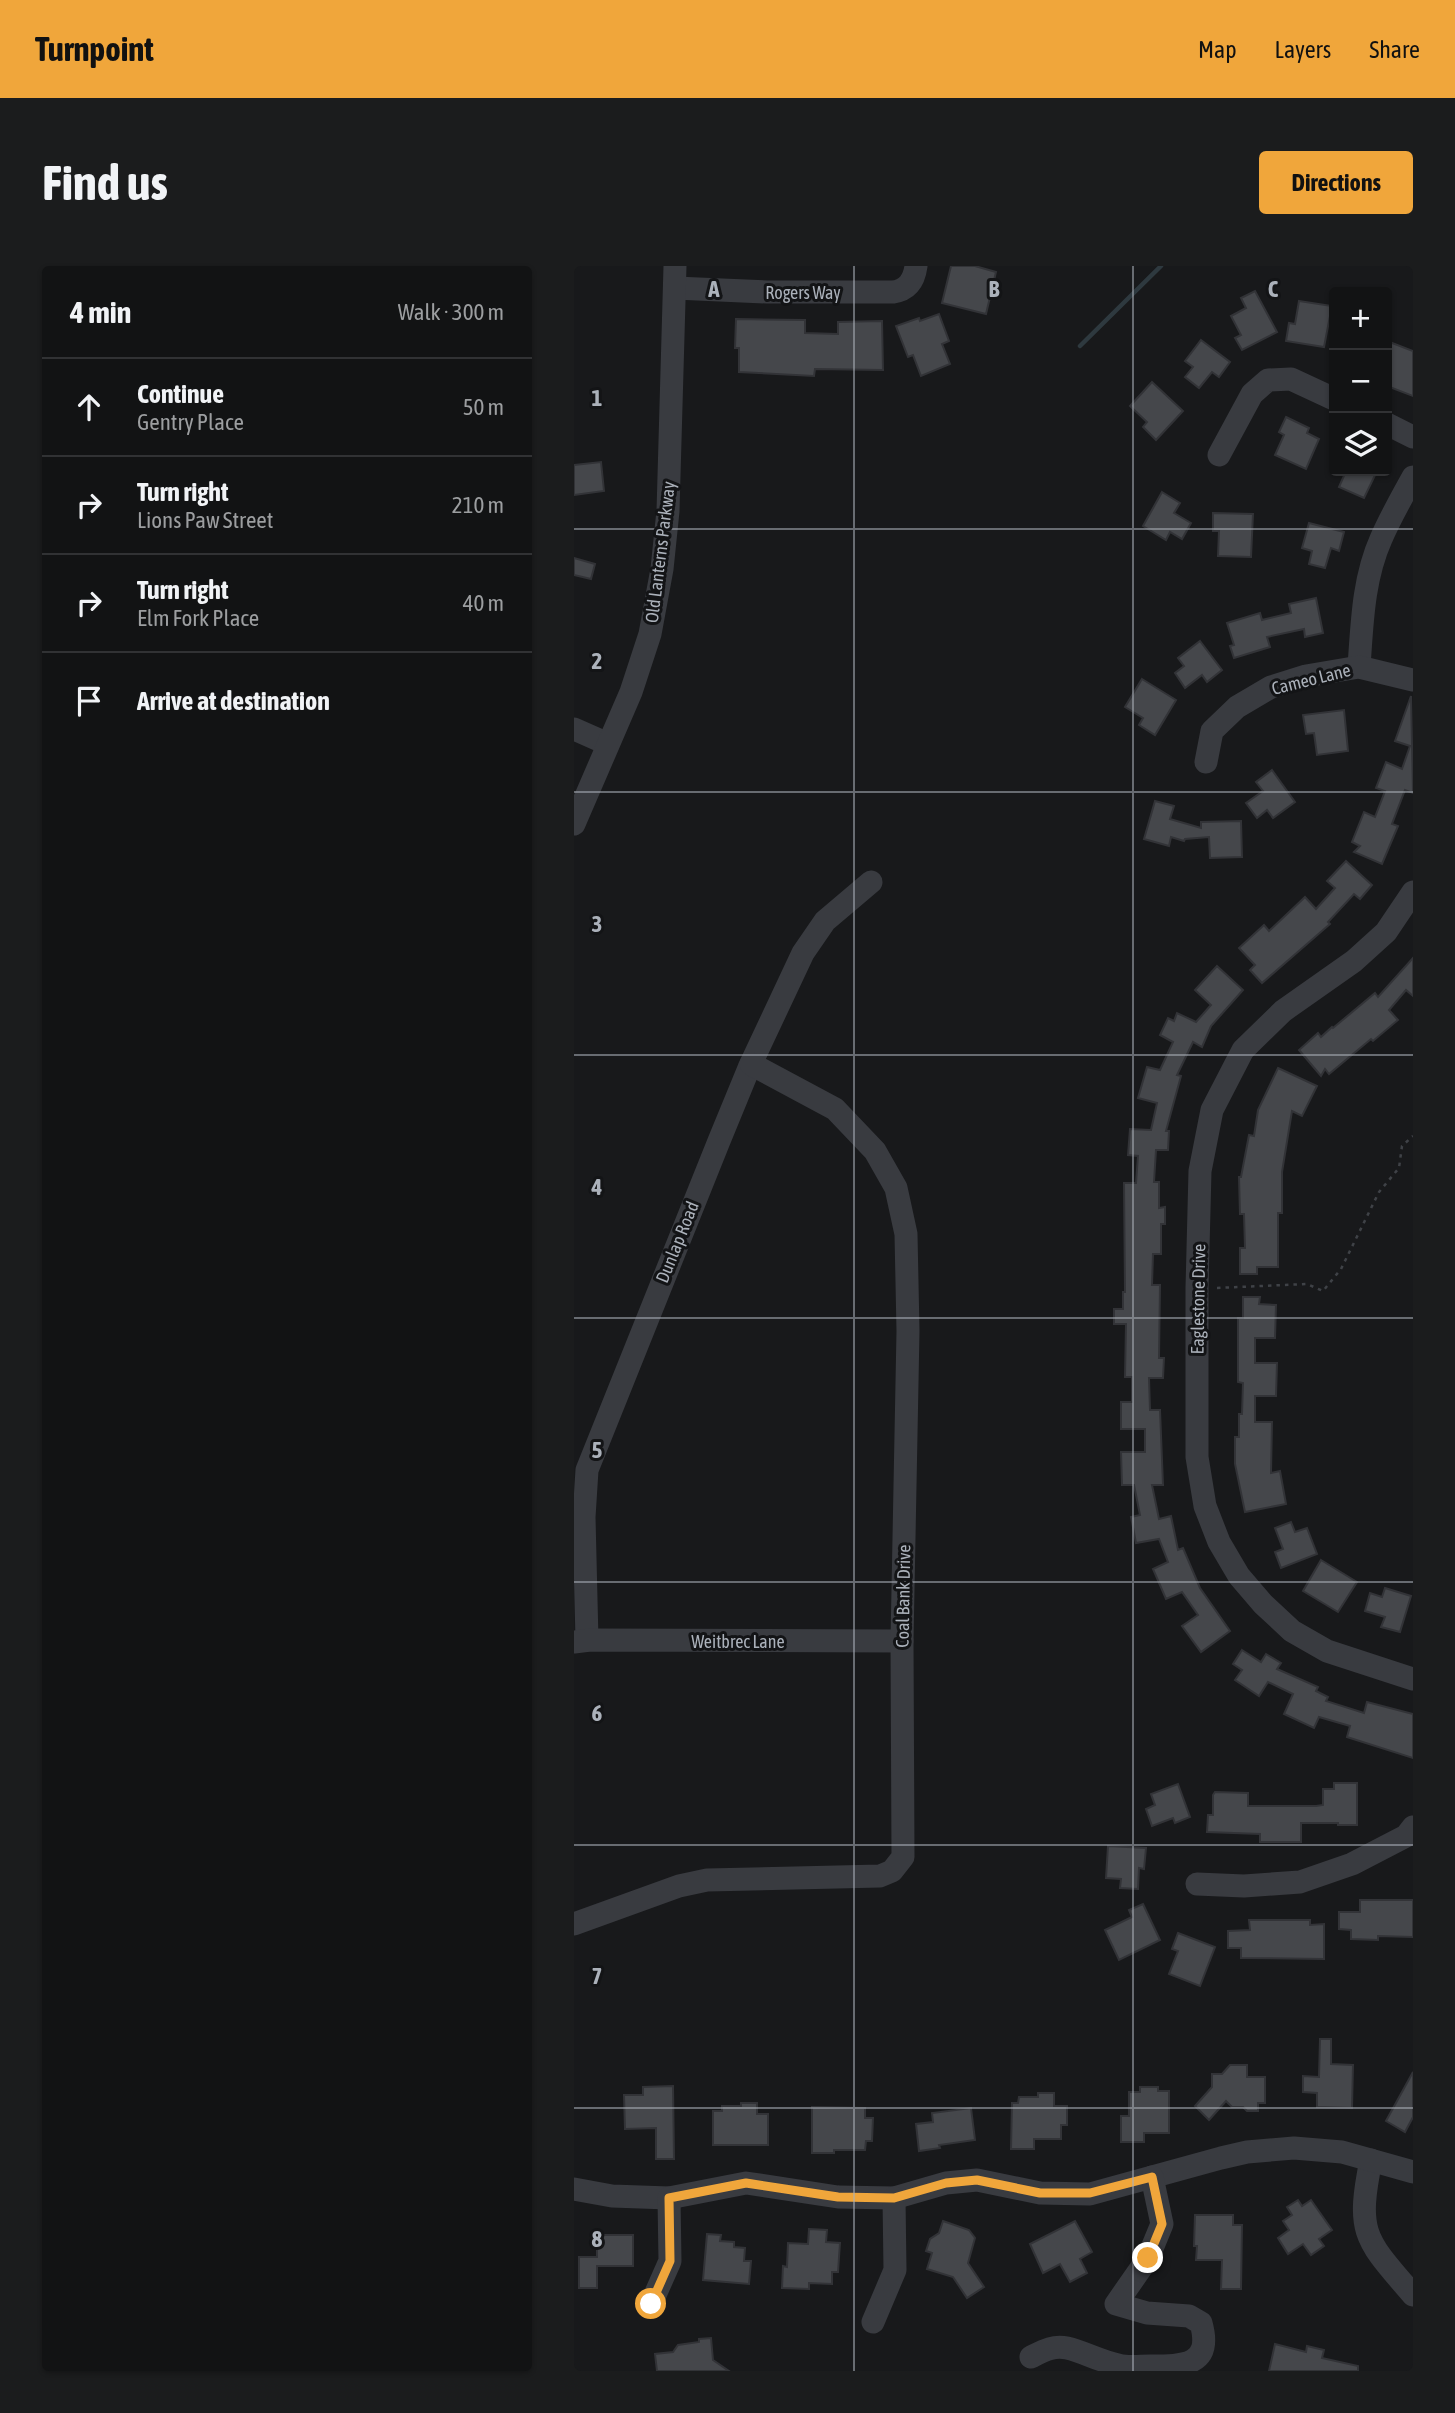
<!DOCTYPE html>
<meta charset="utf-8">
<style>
body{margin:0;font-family:"Asap Condensed",sans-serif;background:#1b1c1d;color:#f1f3f6}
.controls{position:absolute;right:21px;top:21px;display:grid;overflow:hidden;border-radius:7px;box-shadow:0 2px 5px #0004}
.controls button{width:63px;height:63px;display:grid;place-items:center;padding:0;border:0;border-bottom:2px solid #313234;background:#121314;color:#f1f3f6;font:35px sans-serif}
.stop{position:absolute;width:21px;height:21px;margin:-16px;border:5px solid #f0a63b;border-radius:50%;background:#fff}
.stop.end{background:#f0a63b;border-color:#fff;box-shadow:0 2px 7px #0008}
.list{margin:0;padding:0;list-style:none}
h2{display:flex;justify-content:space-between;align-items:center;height:91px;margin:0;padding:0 28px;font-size:30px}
h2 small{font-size:23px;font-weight:400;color:#9c9ea0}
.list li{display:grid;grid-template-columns:46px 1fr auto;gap:21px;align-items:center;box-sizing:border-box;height:98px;padding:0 28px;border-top:2px solid #313234}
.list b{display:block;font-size:26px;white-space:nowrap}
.list p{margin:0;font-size:23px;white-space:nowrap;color:#9c9ea0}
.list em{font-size:23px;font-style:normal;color:#9c9ea0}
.icon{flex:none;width:38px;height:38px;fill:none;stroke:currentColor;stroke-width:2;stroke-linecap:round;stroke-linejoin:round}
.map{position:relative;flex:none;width:839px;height:2105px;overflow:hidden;border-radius:7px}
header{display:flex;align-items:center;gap:42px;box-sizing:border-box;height:98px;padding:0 35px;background:#f0a63b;color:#111}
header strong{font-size:33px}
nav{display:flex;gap:38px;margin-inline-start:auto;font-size:24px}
.intro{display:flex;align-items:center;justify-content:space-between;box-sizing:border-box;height:168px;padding:0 42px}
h1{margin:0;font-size:49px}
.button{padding:18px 32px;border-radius:7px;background:#f0a63b;color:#111;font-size:24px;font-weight:700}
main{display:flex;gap:42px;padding:0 42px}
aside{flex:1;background:#121314;border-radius:7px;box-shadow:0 2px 5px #0004}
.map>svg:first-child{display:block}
</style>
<header>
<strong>Turnpoint</strong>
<nav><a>Map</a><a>Layers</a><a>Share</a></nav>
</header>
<div class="intro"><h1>Find us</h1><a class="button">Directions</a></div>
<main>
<aside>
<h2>4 min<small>Walk · 300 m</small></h2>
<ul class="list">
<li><svg class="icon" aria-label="ahead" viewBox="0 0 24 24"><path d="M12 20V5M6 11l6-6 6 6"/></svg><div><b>Continue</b><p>Gentry Place</p></div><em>50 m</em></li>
<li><svg class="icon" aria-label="right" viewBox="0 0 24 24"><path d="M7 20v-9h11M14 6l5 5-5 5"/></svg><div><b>Turn right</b><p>Lions Paw Street</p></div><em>210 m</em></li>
<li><svg class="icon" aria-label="right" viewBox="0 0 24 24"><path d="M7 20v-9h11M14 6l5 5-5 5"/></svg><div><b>Turn right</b><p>Elm Fork Place</p></div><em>40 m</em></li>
<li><svg class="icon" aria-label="arrive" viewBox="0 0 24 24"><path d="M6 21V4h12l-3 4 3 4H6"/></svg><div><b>Arrive at destination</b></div></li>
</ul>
</aside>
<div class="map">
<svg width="839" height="2105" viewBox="0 0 839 2105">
<rect width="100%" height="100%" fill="#18191b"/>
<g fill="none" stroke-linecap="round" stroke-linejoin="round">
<path stroke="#2e393f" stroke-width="4.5" d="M506,80L587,0"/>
</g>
<g fill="#45474b" stroke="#323337" stroke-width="2">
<path d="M377,0H401L422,6L412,48L368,37Z"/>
<path d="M681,25L703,66L668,84L661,72L667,69L657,50L672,42L667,32Z"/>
<path d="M725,35L758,40L750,81L712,75L715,57L721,58Z"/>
<path d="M365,48L375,75L368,78L376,98L347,110L339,89L334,91L322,60L345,52L346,55Z"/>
<path d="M162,53L231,54V67L264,68V56L308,55L309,104L241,103L240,110L165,106V82H161Z"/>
<path d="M627,74L656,96L645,111L638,106L625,122L611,111L619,101L611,95Z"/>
<path d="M813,75L839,85V130L813,120Z"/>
<path d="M578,116L609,145L582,174L569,161L573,156L556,140Z"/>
<path d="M712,151L735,162L733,167L745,173L732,203L701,189L710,169L705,166Z"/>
<path d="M27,196L30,225L0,229V199Z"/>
<path d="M772,205H803L790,232L765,221Z"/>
<path d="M588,226L606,237L600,247L617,257L608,273L596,266L592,274L569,260Z"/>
<path d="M639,247L679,248L677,291L644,290L645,265H639Z"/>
<path d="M735,257L770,266L765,285L757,282L751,302L735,298L738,285L728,282Z"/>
<path d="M0,292L21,298L17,313L0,309Z"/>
<path d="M742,332L749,367L731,371L730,363L693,371L696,381L660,392L656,380L660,379L653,357L686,347L688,354L717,347L715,338Z"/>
<path d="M626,375L648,404L633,416L628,409L611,422L601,407L610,400L604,392Z"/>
<path d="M568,413L602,434L581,469L565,459L569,452L551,441Z"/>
<path d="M837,430L839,527L831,524L818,558L824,560L808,598L780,586L786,580L778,576L790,546L801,551L811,525L802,522L812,496L828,503L836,480L821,475Z"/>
<path d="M770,444L774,485L743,489L740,467L732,468L729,449Z"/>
<path d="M698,504L721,536L699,552L693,544L683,552L672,537L689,525L682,516Z"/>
<path d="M581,535L600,540L596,553L627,562V556L667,555L668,591L636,592L635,571L611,573L610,575L597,571L595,580L570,573Z"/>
<path d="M772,595L798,619L786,633L780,628L754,656L756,658L688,717L676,704L681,699L665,682L690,659L695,665L731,631L742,643L761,622L753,615Z"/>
<path d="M839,692V730L832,724L815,744L824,754L799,775L797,773L755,808L751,803L747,810L725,784L744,767L747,771L758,761L759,762L801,727L804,731Z"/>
<path d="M643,700L669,724L637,760L628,781L619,776L603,809L607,810L592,865H595L594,884H582L580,916H585V942L591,941V958H587V988H579L578,1019H586L585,1092H590L589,1112H575L576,1144H586L589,1219H578L585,1253L597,1250L604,1284L609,1282L626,1322L656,1365L627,1386L608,1360L624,1349L608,1326L592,1333L579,1303L594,1296L585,1273L562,1277L557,1251L566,1249L560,1219H548L547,1186H571V1163H547V1136H558V1111H551L552,1058H540V1043H549V1026H551L550,917H562L564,890L554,889L556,863L577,864L583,837L564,832L573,801L586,804L599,776L586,769L594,752L600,755L603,747L622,756L637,739L621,724Z"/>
<path d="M704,802L743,820L728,850L718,845L708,906V947H704V1001H683V1008H666V982H671L670,948H666L665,911H667L675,869L680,870L684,844Z"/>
<path d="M669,1031H686L685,1038L702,1039L701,1072H681V1097H703L702,1130H681V1156H698L697,1207L706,1205L712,1238L671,1246L661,1198V1171H665V1148H668L669,1117L664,1116V1052H669Z"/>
<path d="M717,1256L721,1266L733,1262L743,1288L707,1302L701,1286L709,1283L701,1262Z"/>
<path d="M747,1294L783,1316L764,1346L729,1325Z"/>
<path d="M811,1322L837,1330L826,1366L807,1361L811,1351L791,1345L796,1327L808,1331Z"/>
<path d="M668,1384L687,1396L692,1388L707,1397L703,1403L744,1421L742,1425L754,1431L752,1435L790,1447L793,1436L839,1448V1492L773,1471L776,1460L745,1451L740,1462L710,1448L719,1428L694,1416L685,1430L661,1414L668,1404L659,1398Z"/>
<path d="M760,1517H783V1559H764V1557H727V1576H686V1568L633,1566L634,1549H639V1529L641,1526L674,1527V1540H742L749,1539V1523H760Z"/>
<path d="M604,1518L616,1551L601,1557L599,1552L578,1560L572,1543L581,1539L577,1528Z"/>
<path d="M534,1580L572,1582L570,1603L565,1602L564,1623L546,1622L547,1613L532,1612Z"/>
<path d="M786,1634H839V1671L804,1670V1674L777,1673V1664L765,1663V1646H786Z"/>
<path d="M569,1638L586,1674L545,1694L531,1664L558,1651L555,1644Z"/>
<path d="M675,1654H736V1659L750,1658V1693L667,1692V1682H654V1665L676,1664Z"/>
<path d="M604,1667L641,1681L626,1720L595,1708L604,1685L598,1683Z"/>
<path d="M746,1773H757V1798L779,1799L778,1842L743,1841V1827L729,1826V1810L745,1811Z"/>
<path d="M656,1799H673V1811H691V1837H684V1845H673L669,1841H658L652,1835L635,1854L621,1840L638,1821V1808H648Z"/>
<path d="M839,1806V1851L831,1866L812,1855Z"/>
<path d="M99,1820L100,1893H82V1862L51,1863L50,1829H69V1821Z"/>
<path d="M566,1821H584V1825H595V1867H570V1876H547V1850H555V1826H566Z"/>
<path d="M464,1827H480V1840H493V1859H487V1873H460V1883H437L438,1837H444L445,1831H464Z"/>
<path d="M167,1837H183V1848H194V1879H139V1845H148V1840H167Z"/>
<path d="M238,1841L291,1842V1852H299L298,1875H292L291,1884H260V1887H238Z"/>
<path d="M397,1842L401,1874L365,1879L366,1882L345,1885L342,1858L359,1856L358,1847Z"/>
<path d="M724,1934L728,1940L737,1934L758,1964L745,1973L750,1980L737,1989L729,1978L714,1988L704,1972L715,1964L709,1955L718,1949L713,1941Z"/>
<path d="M621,1949H659V1959H668L667,2023H647L648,1994H622L623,1980H620Z"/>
<path d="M369,1955L395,1964L401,1972L394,1997L410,2021L393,2032L379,2011L353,2003L358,1987L352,1985L356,1973L365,1967Z"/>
<path d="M501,1955L518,1986L506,1993L513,2007L496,2016L486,1998L469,2007L456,1978Z"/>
<path d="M235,1963L253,1964L252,1976L266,1977L264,2006H258V2018L235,2017V2023L208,2022L209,2000L213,2001L214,1977L234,1978Z"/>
<path d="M133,1968L147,1969L146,1975L160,1976V1981L171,1982L170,1995H177L175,2018L129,2014Z"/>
<path d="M23,1969H59V2000H23V2022H5V1991H23Z"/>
<path d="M137,2072L139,2094L155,2105H83L81,2088L99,2086L104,2079L125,2076V2073Z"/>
<path d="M701,2078L732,2086L733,2080L750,2084L748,2092L784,2100V2105H695Z"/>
</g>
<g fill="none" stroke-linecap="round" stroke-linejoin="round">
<path stroke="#3f4247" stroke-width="2.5" stroke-dasharray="3.5 5" stroke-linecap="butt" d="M643,1022L733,1018L749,1025L767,1003L805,926L825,902L828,880L839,870"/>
<g stroke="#393b40" stroke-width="23">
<path d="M101,22L193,26H319C333,24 340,15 342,0"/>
<path d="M813,158L839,171"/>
<path d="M645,189L678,128L694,114L717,113L760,133"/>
<path d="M785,401C788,359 789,313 807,273C816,252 828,231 839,211"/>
<path d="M0,463L34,478"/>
<path d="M632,496L638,465L663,441L697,421L732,410L785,401L839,414"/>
<path d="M0,558L57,426L76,368L88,303L94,245L101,0"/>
<path d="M839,626L812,666L780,695L709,745L669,784L638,844L626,905L623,1022V1191L631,1240L645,1276L665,1310L689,1338L718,1365L753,1385L839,1413"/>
<path d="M13,1374L10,1251L13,1204L145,875L175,802L229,687L251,655L297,616"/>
<path d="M0,1376L16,1374L328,1375"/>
<path d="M623,1618L670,1620L726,1616L778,1598L832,1570L839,1561"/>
<path d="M0,1658L105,1620L133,1614L306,1610L318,1605L329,1591L328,1375L334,1065L332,968L322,922L301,885L261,843L177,798"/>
<path d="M797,1894C782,1968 791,1973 839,2029"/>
<path d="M0,1923L38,1930L95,1932L172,1917L264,1931L320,1932L372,1917L403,1914L466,1927L516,1928L647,1892L673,1886L720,1882L768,1886L839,1906"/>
<path d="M77,2038L96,1995L95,1932"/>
<path d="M299,2056L321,2004L320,1932"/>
<path d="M457,2091C469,2085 479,2079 493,2082C510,2086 526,2095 544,2099C554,2102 566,2100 576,2100C609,2100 639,2100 627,2057L615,2050L573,2047L542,2038L574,1992L588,1958L578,1911"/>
</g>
</g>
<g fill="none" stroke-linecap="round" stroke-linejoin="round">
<path stroke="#f0a63b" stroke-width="9" d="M77,2038L96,1995L95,1932L172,1917L264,1931L320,1932L372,1917L403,1914L466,1927H516L578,1911L588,1958L574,1992"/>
</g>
<path fill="none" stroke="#abb1ba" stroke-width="2" stroke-opacity="0.55" d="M280,0V2105M559,0V2105M0,263H839M0,526H839M0,789H839M0,1052H839M0,1316H839M0,1579H839M0,1842H839"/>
<g text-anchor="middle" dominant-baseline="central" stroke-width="6" stroke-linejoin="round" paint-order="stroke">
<g font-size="18" fill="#abb1ba" stroke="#131416">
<text x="229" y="26">Rogers Way</text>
<text transform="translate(86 286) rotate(-83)">Old Lanterns Parkway</text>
<text transform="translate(737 413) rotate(-14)">Cameo Lane</text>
<text transform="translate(103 976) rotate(-68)">Dunlap Road</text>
<text transform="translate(624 1033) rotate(-89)">Eaglestone Drive</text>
<text transform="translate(329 1330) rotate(-89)">Coal Bank Drive</text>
<text x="164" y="1375">Weitbrec Lane</text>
</g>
</g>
<g font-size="23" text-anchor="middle" font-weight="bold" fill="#abb1ba" stroke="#131416" stroke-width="6" stroke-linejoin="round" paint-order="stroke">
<text x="140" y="31">A</text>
<text x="420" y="31">B</text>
<text x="699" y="31">C</text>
<text x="23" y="140">1</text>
<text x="23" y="403">2</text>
<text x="23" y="666">3</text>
<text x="23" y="929">4</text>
<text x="23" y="1192">5</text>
<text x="23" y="1455">6</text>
<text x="23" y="1718">7</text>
<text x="23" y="1981">8</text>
</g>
</svg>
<div class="controls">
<button>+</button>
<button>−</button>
<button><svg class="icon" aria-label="layers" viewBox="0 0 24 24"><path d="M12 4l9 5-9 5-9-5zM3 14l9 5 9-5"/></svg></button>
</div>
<div class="stop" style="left:77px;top:2038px"></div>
<div class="stop end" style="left:574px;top:1992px"></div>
</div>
</main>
